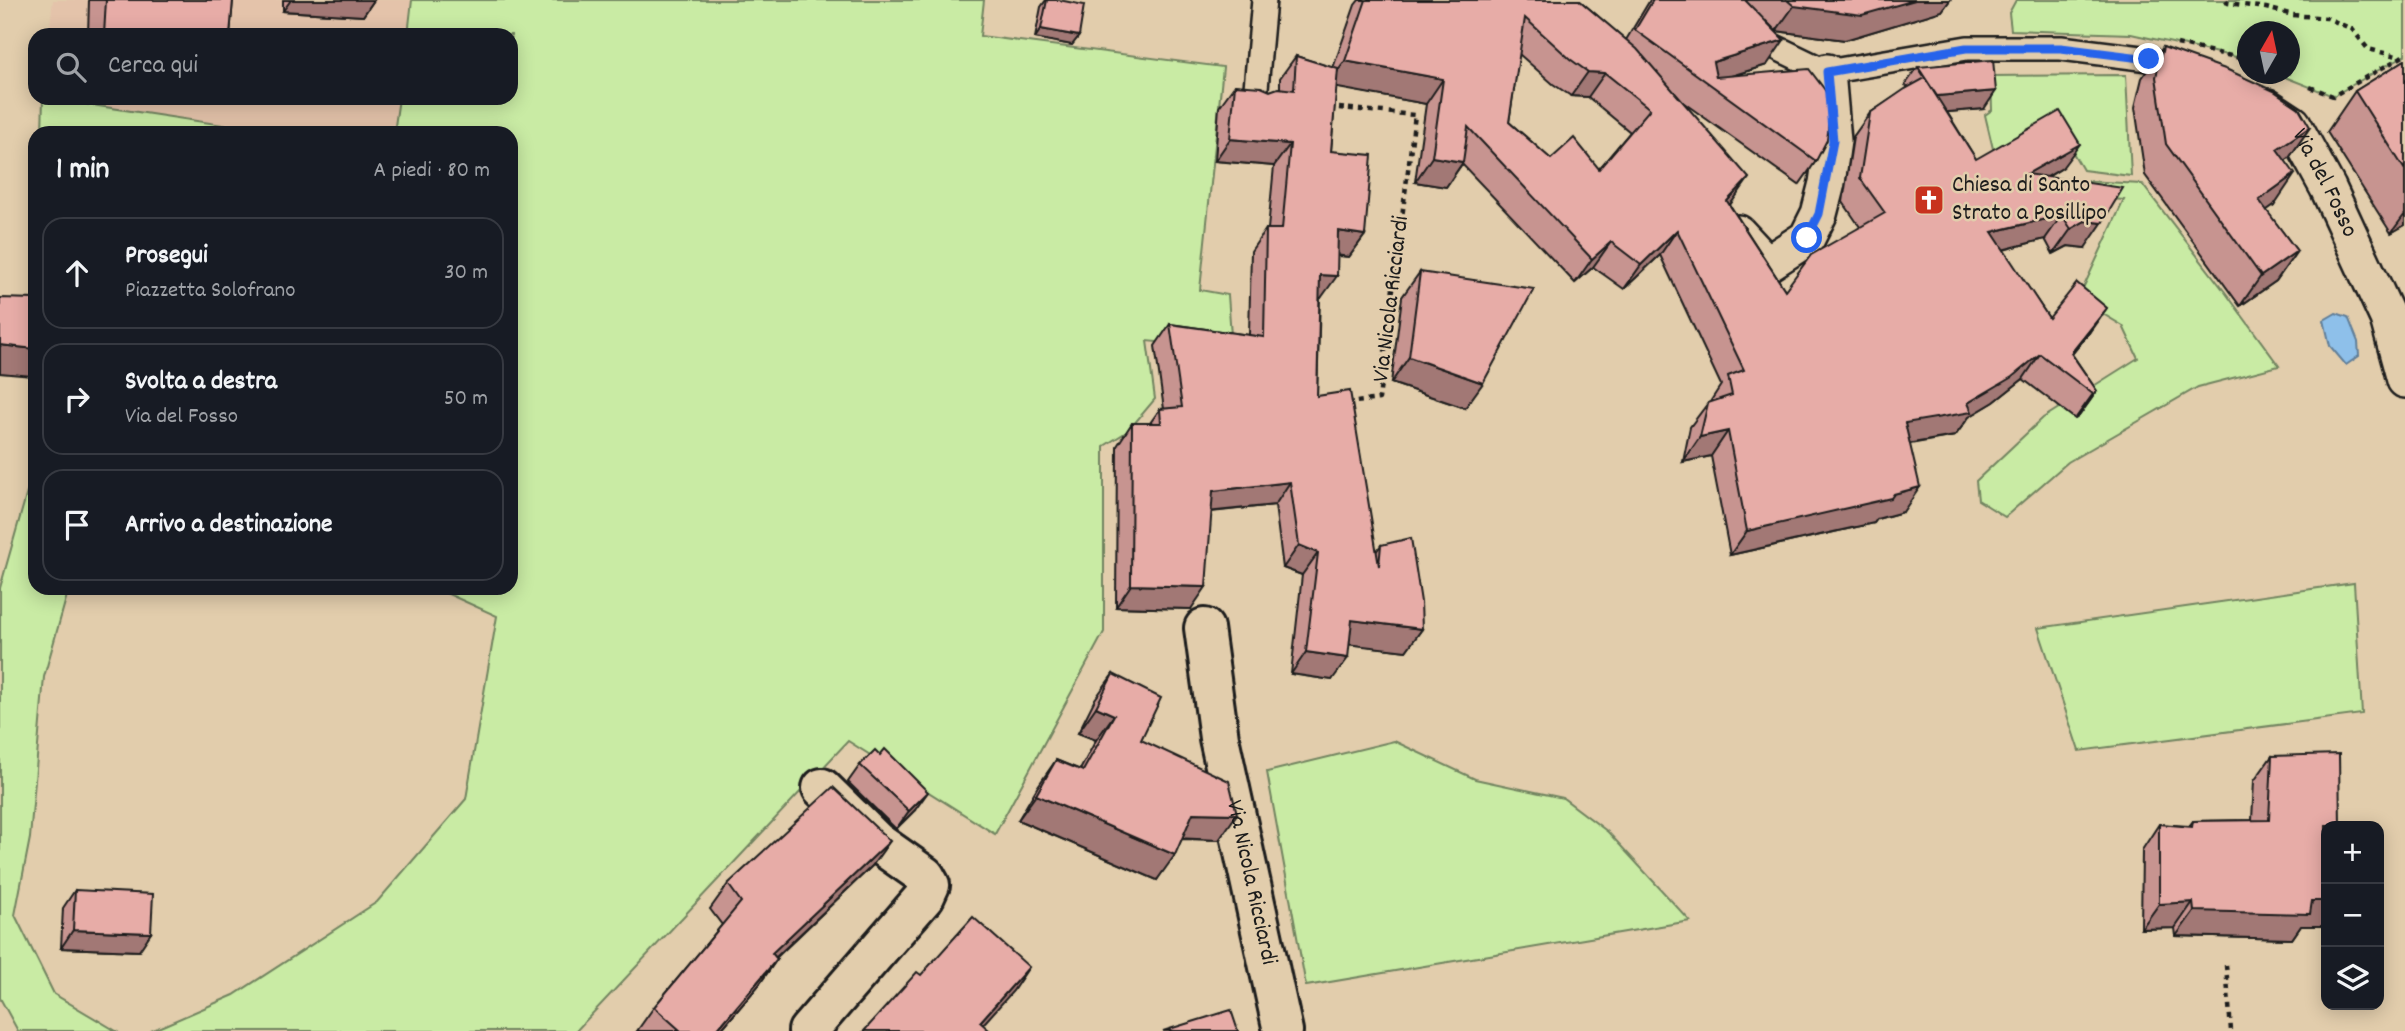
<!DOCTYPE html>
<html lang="it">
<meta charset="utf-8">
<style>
body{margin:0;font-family:Dekko,sans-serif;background:#242831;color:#f1f3f6}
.controls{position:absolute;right:21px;bottom:21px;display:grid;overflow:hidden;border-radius:14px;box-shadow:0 4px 18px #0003}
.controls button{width:63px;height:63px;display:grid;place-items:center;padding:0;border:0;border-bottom:2px solid #363941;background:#171b24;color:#f1f3f6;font:35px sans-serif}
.compass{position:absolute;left:2237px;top:21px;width:63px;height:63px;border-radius:50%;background:#171b24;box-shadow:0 4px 18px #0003;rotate:9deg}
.stop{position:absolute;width:21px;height:21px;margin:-16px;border:5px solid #2563eb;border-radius:50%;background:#fff}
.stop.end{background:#2563eb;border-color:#fff;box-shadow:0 2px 7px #0008}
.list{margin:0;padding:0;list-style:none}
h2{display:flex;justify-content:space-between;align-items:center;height:91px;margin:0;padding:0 28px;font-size:30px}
h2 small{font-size:23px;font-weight:400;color:#9ea1a6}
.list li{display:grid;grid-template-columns:46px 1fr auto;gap:21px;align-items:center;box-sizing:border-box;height:112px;margin:0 14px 14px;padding:0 14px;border:2px solid #363941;border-radius:21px}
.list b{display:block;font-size:26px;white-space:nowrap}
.list p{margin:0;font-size:23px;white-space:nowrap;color:#9ea1a6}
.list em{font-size:23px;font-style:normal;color:#9ea1a6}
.icon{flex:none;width:38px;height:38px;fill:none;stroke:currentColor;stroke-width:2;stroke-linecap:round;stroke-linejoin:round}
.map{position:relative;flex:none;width:2405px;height:1031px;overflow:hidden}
.search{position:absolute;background:#171b24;box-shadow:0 4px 18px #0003;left:28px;top:28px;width:490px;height:77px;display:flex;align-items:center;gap:18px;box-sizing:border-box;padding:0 24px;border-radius:21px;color:#9ea1a6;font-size:26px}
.panel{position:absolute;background:#171b24;box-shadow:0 4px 18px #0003;left:28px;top:126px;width:490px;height:469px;border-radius:21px}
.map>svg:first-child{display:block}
</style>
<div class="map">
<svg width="2405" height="1031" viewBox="0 0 2405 1031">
<rect width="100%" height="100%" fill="#e2cdac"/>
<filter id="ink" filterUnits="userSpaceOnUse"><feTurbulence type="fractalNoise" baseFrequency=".0143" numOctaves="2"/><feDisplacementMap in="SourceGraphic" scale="14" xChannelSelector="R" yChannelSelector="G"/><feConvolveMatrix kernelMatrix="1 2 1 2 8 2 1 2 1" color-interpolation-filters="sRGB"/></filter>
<g filter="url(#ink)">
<g fill="#e4c3aa">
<path d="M53,0H412L408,35H49Z"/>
<path d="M46,98H399L394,133H276Z"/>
</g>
<g fill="#c9eba4" stroke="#728460" stroke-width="2">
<path d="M412,0H984L980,36L1223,67L1200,290L1228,295L1232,349L1147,341L1155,399L1128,431L1104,446V632L995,834L848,741L576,1031H151L234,995L377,902L466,799L497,616L435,588H511V133H394L399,98H511V35H408Z"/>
<path d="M2016,0H2405V55L2333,96L2277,74H2290V32H2248L2247,61L2236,57L2131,34L2011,30L2009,13Z"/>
<path d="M2126,75L2131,176L2083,170L2062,134L1994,153L1985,115L1992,110L1991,76Z"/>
<path d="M43,98H46L276,133H42Z"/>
<path d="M2067,180L2142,184L2225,292L2279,366L2198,387L2068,462L2005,517L1978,500L1976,481L2043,418L2138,358L2123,326L2078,299L2124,200L2050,195Z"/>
<path d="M35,464V588H69L44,677L30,838L15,915L54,994L116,1031H18L0,998V588Z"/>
<path d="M2354,583L2362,714L2079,751L2038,628Z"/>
<path d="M1394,741L1475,779L1563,798L1608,832L1690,921L1306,986L1267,772Z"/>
</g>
<path fill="#8ec0ea" stroke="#607e98" stroke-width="2" d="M2336,313L2348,317L2358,342L2359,356L2346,365L2330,346L2324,320Z"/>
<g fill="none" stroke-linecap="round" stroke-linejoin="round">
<g stroke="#1c1c1c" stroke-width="28">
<g id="service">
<path d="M1723,0L1771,45L1827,72L1967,48H2061L2149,59"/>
<path d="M1255,99L1264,0"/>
</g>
</g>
<g stroke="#1c1c1c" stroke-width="40">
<g id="pedestrian">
<path id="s1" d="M2267,107L2293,124L2328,188L2388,318L2405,380"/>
<path d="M1738,233L1767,264L1807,238L1819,214L1827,183L1833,141L1827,72"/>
</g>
</g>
<g stroke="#1c1c1c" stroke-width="44">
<g id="minor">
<path id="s2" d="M1204,628L1219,738L1283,1031"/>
<path d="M808,1031L925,896L930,885L925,876L877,842L822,788"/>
</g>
</g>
<g stroke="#1c1c1c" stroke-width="4.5" stroke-dasharray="5 5" stroke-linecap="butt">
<path d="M2226,0L2228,3L2266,8L2293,15L2327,18L2352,29L2368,49L2401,57"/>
<path d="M2177,44L2236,57L2248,61"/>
<path d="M2310,87L2333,96L2405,55"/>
<path d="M1329,107L1415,115L1379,399L1348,403"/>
<path d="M2226,965L2231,1031"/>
</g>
<use href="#service" stroke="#e2cdac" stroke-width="23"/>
<use href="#pedestrian" stroke="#e2cdac" stroke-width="35"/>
<use href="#minor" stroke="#e2cdac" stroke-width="38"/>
</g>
<g fill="#c79490" stroke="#1c1c1c" stroke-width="2" fill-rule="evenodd">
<path d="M89,0H233L230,35H88Z"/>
<path d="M283,0H374L363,16L283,11Z"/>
<path d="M1046,0H1059L1079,36L1072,45L1035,38L1041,7Z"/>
<path d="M1359,0H1579L1626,40L1650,0H1950L1942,11L1845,40L1776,31L1767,22V65L1733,76L1816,161L1799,185L1684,103L1732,202L1730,205L1785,290L1860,227L1843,202L1853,137L1870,113L1908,88L1905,85L1918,67L1984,109L1947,112L1976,159L2062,168L2048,177L2085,248L2068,246L2053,254L2045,239L2003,250L2049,318L2089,333L2072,354L2097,391L2079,416L2075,419L2023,379L1994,402L1969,417L1955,436L1910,444L1903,512L1877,519L1874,523L1730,555L1711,456L1683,462L1690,427L1708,403L1710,402L1721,385L1660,255L1624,289L1593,267L1575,283L1462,164L1446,187L1415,182L1426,104L1336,87L1331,151L1365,235L1349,257L1337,256L1321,298H1320L1317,396L1376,552L1381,545L1422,629L1406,651L1350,644L1332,680L1291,674L1302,575L1283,568L1275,505L1211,512L1191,609L1116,607L1117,446L1132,423H1150L1160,409H1164L1155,346L1170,324L1249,335L1251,251L1266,229H1268L1274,166L1215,161L1219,107L1235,85L1270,91L1280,88V78L1296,56L1333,68L1355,5ZM1519,54L1553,84L1571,96L1588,97L1630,132L1599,169L1551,159L1509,122Z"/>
<path d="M2163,47L2310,127L2289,158L2285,160L2274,205L2266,210L2297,251L2276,281L2240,306L2145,175L2135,107L2142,78Z"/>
<path d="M2405,60V225L2391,233L2327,132L2355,91Z"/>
<path d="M1420,272L1465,408L1391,383L1402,297Z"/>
<path d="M1113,674L1141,740L1219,840L1182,839L1157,880L1018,820L1038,786L1056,760L1080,770L1096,740L1078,733L1095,699Z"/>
<path d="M880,755L915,810L896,829L848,782L860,765Z"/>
<path d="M2272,756L2326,826V920L2322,926H2301L2292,939L2176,936L2175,928L2141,929L2142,850L2159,824L2189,826L2193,821L2252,820L2254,781Z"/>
<path d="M872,866L776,958L777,959L759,985L720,1031H637L654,1007L722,925L710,909L728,884Z"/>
<path d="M75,890L139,951L61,948L63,908Z"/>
</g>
<g fill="#a27875" stroke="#1c1c1c" stroke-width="2">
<path d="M291,0H374L363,16L283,11Z"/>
<path d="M1915,0H1950L1942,11L1845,40L1776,31L1794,6Z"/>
<path d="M1041,29L1079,36L1072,45L1035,38Z"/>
<path d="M1784,40L1767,65L1708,83L1713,62Z"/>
<path d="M1345,61L1443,79L1426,104L1327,86Z"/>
<path d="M1588,72L1605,73L1588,97L1571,96Z"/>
<path d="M1996,91L1984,109L1925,114L1937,96Z"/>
<path d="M2310,127L2289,158L2256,180L2277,149Z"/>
<path d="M1230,139L1290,144L1274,166L1215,161Z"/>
<path d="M2080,144L2062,168L2010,199L2027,174Z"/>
<path d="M1432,157L1463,162L1446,187L1415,182Z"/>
<path d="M2295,174L2274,205L2238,231L2259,200Z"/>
<path d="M1749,178L1732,202L1710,226L1727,201Z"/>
<path d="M2405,214V225L2391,233Z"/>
<path d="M2062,215L2045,239L1974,257L1992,232Z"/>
<path d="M2085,221L2102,223L2085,248L2068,246L2053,254L2071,229Z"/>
<path d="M1677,230L1660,255L1624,289L1641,265Z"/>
<path d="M1338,231L1365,235L1349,257L1322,253Z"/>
<path d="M1611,242L1593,267L1575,283L1592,259Z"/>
<path d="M2297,251L2276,281L2240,306L2261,276Z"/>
<path d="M1320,275L1337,276L1321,298L1305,297Z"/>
<path d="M2107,308L2089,333L2060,369L2071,353Z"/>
<path d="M0,345L35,349V372L32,376L0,373Z"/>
<path d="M2040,354L2023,379L1994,402L1969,417L1955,436L1888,447L1905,423L1968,403Z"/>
<path d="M1409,357L1483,383L1465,408L1391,383Z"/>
<path d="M2097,391L2079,416L2075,419L2093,394Z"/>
<path d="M1728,431L1711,456L1683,462L1700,437Z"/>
<path d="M1290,482L1275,505L1197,513L1213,491Z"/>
<path d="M1920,487L1903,512L1877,519L1874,523L1730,555L1747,531Z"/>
<path d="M1299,545L1318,553L1302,575L1283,568Z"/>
<path d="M1131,585L1206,587L1191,609L1116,607Z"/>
<path d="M1352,620L1422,629L1406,651L1337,643Z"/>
<path d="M1306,652L1348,658L1332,680L1291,674Z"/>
<path d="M1096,707L1114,715L1096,740L1078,733Z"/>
<path d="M928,792L915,810L896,829L909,811Z"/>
<path d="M1036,795L1175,855L1157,880L1018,820Z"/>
<path d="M1193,813L1237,814L1219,840L1175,838Z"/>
<path d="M890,841L872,866L754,978L772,953Z"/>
<path d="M2312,901H2326V920L2322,926H2301L2292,939L2176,936L2194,911Z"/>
<path d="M2193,902L2175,928L2141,929L2159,904Z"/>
<path d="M73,930L151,933L139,951L61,948Z"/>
<path d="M777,959L759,985L720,1031H716Z"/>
<path d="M1029,967L1013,991L977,1031L980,1022Z"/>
</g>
<g fill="#e7aca7" stroke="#1c1c1c" stroke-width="2" fill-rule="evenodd">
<path d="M106,0H233L230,35H104Z"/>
<path d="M1047,0H1059L1084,5L1079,36L1041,29Z"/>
<path d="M1366,0H1579L1637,49L1749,178L1727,201L1785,290L1811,255L1885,213L1860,178L1870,113L1905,89L1925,78L1976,159L2060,111L2080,144L2027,174L2123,188L2102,223L2085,221L2071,229L2062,215L1992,232L2049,318L2077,283L2107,308L2071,353L2097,391L2093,394L2040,354L2012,377L1968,403L1972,412L1905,423L1920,487L1894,494L1891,498L1747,531L1728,431L1700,437L1708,403L1732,395L1728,376L1744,370L1677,230L1641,265L1611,242L1592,259L1468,127L1463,162L1432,157L1443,79L1345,61ZM1525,18L1570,59L1588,72L1605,73L1650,109L1599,169L1574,138L1551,159L1509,122Z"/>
<path d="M1653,0H1745L1784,40L1713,62L1716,77L1809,69L1828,94L1830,116L1827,140L1816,161L1635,30Z"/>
<path d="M1787,0H1915L1862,15L1794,6Z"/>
<path d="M2163,47L2228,70L2274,91L2299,108L2310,127L2277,149L2295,174L2259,200L2297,251L2261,276L2166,144L2156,77Z"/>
<path d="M1296,56L1338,69L1331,151L1372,155L1365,235L1338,231L1337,276L1320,275L1317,396L1350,391L1379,566L1381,545L1411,538L1421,602L1422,629L1352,620L1348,658L1306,652L1318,553L1299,545L1290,482L1213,491L1206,587L1131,585L1132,423H1161L1160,409L1182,407L1170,324L1264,337L1266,229H1282L1290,144L1230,139L1235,85L1261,87L1270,91L1278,88L1294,90Z"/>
<path d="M1993,60L1996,91L1937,96L1918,67Z"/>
<path d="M2405,60V170L2355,91Z"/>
<path d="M1420,272L1534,289L1483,383L1409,357Z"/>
<path d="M0,298L35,299V349L0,345Z"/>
<path d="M1113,674L1161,698L1141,740L1229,781L1237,814L1193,813L1175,855L1036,795L1056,760L1083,771L1114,715L1096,707Z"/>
<path d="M885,749L928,792L909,811L860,765L875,750L880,755Z"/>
<path d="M2339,754L2340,826H2326V901H2312L2310,914L2194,911L2193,902L2159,904V824L2192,827L2193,821L2269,820L2272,756Z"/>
<path d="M833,787L890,841L772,953L777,959L716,1031H681L654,1007L741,902L728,884Z"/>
<path d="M75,890L153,894L151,933L73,930Z"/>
<path d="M973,917L1029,967L980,1022L989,1030L988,1031H864L917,972L921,975Z"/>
<path d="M1231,1010L1238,1031H1163Z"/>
</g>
</g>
<g fill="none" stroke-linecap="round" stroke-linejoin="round" filter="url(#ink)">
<path stroke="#2563eb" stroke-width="9" d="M1807,238L1819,214L1833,141L1827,72L1966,48H2061L2149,59"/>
</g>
<defs>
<g id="church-square" transform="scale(1.575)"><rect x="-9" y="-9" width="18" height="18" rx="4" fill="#c8321e" stroke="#e2cdac"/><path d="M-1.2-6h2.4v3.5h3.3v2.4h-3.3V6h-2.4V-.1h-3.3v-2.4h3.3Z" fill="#fff"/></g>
</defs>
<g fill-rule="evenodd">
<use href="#church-square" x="1929" y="200"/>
</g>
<g text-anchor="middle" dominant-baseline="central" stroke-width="5" stroke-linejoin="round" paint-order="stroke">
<g font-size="24" fill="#1c1c1c" stroke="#e2cdac">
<text stroke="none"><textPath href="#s1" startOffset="98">Via del Fosso</textPath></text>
<text transform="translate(1392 299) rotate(-83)">Via Nicola Ricciardi</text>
<text stroke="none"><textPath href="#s2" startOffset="259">Via Nicola Ricciardi</textPath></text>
</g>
<g font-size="24" fill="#1c1c1c" stroke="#e2cdac" text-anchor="start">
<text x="1952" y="186">Chiesa di Santo<tspan x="1952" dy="28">Strato a Posillipo</tspan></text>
</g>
</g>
</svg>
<div class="controls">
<button>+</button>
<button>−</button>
<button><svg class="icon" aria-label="layers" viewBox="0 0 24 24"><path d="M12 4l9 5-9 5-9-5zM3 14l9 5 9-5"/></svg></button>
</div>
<svg class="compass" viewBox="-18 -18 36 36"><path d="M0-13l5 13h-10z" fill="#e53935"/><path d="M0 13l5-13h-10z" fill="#9ea1a6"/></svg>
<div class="stop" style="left:1807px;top:238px"></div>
<div class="stop end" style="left:2149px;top:59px"></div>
<div class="search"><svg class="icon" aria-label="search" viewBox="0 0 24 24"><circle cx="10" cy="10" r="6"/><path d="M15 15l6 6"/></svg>Cerca qui</div>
<section class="panel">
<h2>1 min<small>A piedi · 80 m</small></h2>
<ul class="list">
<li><svg class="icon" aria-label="ahead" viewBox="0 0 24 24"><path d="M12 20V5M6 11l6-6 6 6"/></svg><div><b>Prosegui</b><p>Piazzetta Solofrano</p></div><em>30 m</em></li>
<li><svg class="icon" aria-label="right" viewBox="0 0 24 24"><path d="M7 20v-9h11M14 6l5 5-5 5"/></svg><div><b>Svolta a destra</b><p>Via del Fosso</p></div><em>50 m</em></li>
<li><svg class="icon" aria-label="arrive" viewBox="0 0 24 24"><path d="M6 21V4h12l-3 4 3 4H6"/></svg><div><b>Arrivo a destinazione</b></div></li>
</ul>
</section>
</div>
